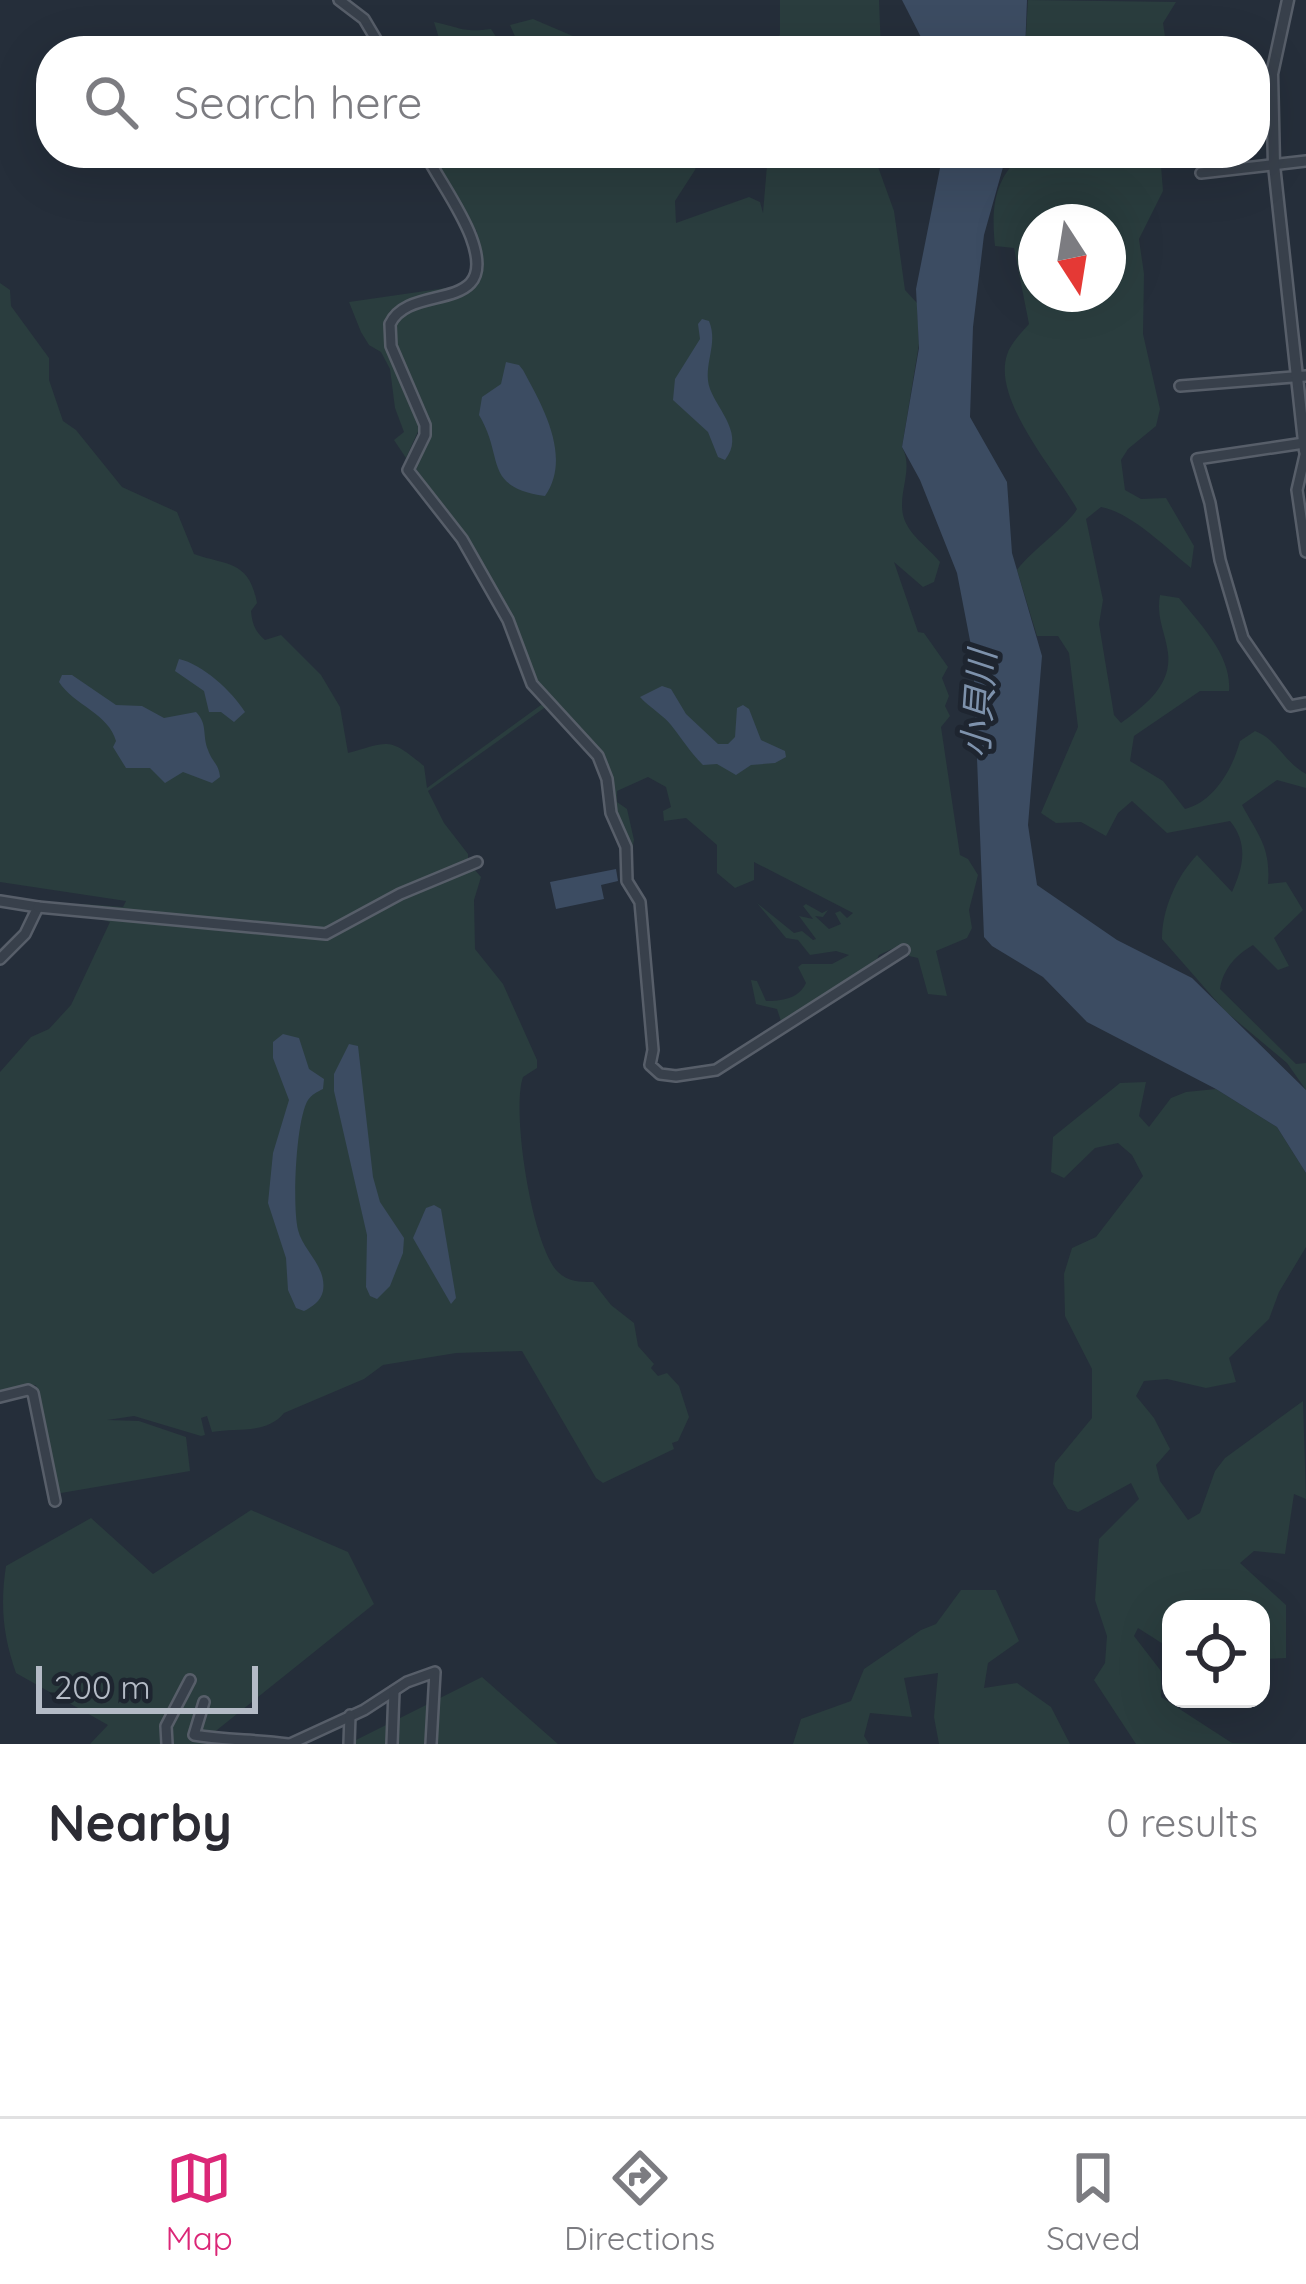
<!DOCTYPE html>
<meta charset="utf-8">
<style>
body{margin:0;font-family:Quicksand,"Noto Sans JP",sans-serif;background:#f2f2f3;color:#2b2b33}
.controls{position:absolute;right:36px;bottom:36px;display:grid;overflow:hidden;border-radius:24px;box-shadow:0 12px 48px #0002}
.controls button{width:108px;height:108px;display:grid;place-items:center;padding:0;border:0;border-bottom:3px solid #e1e1e2;background:#fff;color:#2b2b33;font:60px sans-serif}
.compass{position:absolute;left:1018px;top:204px;width:108px;height:108px;border-radius:50%;background:#fff;box-shadow:0 12px 48px #0002;rotate:168deg}
.scale{position:absolute;left:36px;bottom:30px;width:222px;box-sizing:border-box;padding-left:12px;border:6px solid #b4bbc6;border-top:0;font-size:33px;line-height:42px;white-space:nowrap;color:#b4bbc6;-webkit-text-stroke:9px #1e2530;paint-order:stroke}
.list{margin:0;padding:0;list-style:none}
h2{display:flex;justify-content:space-between;align-items:center;height:156px;margin:0;padding:0 48px;font-size:51px}
h2 small{font-size:39px;font-weight:400;color:#7c7c81}
.icon{flex:none;width:66px;height:66px;fill:none;stroke:currentColor;stroke-width:2;stroke-linecap:round;stroke-linejoin:round}
.map{position:relative;flex:none;width:1306px;height:1744px;overflow:hidden}
.search{position:absolute;background:#fff;box-shadow:0 12px 48px #0002;left:36px;right:36px;top:36px;height:132px;display:flex;align-items:center;gap:30px;box-sizing:border-box;padding:0 42px;border-radius:48px;color:#7c7c81;font-size:45px}
.sheet{height:372px;background:#fff}
nav{display:flex;justify-content:space-around;align-items:center;box-sizing:border-box;height:168px;border-top:3px solid #e1e1e2;background:#fff;font-size:33px;color:#7c7c81}
nav a{display:grid;justify-items:center;gap:6px}
nav .on{color:#db2777}
.map>svg:first-child{display:block}
</style>
<div class="map">
<svg width="1306" height="1744" viewBox="0 0 1306 1744">
<rect width="100%" height="100%" fill="#252e3a"/>
<g fill="#2a3d3e" fill-rule="evenodd">
<path d="M780,0H879L881,51H773L780,34Z"/>
<path d="M1028,0L1176,2L1163,23L1167,51H1025Z"/>
<path d="M533,19L608,51H443L434,22C460,27 462,33 491,29L500,43L520,48L510,25Z"/>
<path d="M429,153H700L695,170L675,201L676,223L749,197L760,202L763,213L768,153H873L894,211L905,290L917,303L919,344L902,447C914,469 898,491 903,515C908,535 928,547 940,562L934,582L923,587L894,562L918,632L924,633L948,667L942,678L949,696L945,706L950,716L941,727L960,855L968,859L978,875L969,910L972,928L967,938L936,951L947,996L928,994L918,958L909,956L905,943L879,955L876,961L772,1031L781,1021L777,1009L756,1004L751,980L757,981L766,1001C781,1001 799,999 806,983L798,967L802,964H832L849,955L836,951L810,955L798,940L786,938L757,903L794,933L802,931L813,940L816,939L799,916L813,919L803,906L806,904L822,913L828,910L823,917L815,916L829,929L841,924L835,913L840,911L847,918L853,913L754,862V880L735,888L717,873V845L686,818L664,821L663,811L671,807L666,787L648,777L617,791V802L627,809L634,840L630,860L628,837L612,804L608,767L595,747L554,701L428,791L444,823L468,854V860L451,866L455,874L474,869L481,877L474,900L475,949L503,984L537,1060V1068L523,1077C511,1111 532,1246 558,1272C568,1282 580,1282 593,1282L611,1305L634,1323L638,1346L654,1364L651,1368L658,1376L667,1373L679,1386L689,1417L678,1441L672,1443L674,1449L603,1483L596,1478L522,1351L456,1353L383,1365L364,1379L284,1413C266,1435 237,1427 212,1432L207,1416L201,1418L205,1435L201,1436L134,1416L107,1420L139,1421L186,1437L190,1471L61,1493L56,1491L36,1385L0,1394V1072L31,1037L49,1029L71,1005L110,922L92,916L82,904L123,907L126,901L0,882V283L10,290L11,306L49,358V380L63,421L76,430L122,487L177,512L194,554C228,566 249,560 257,603L251,611C252,623 255,632 265,640L281,635L321,675L340,707L348,753C389,742 388,736 424,766L427,788L552,697L534,678L514,619L467,538L416,469L430,423C419,389 381,347 401,313C465,290 475,308 477,231L467,225Z"/>
<path d="M1024,153H1160L1163,191L1139,239L1144,274L1143,334L1160,409L1156,426L1128,449L1121,460L1125,490L1141,499L1166,498L1194,546L1191,568C1165,547 1132,513 1101,507L1086,519L1103,600L1099,624L1114,715L1121,723C1144,706 1172,686 1168,653C1165,631 1156,618 1160,595L1179,598C1201,625 1232,656 1229,691H1200L1134,736L1130,761L1163,781L1185,809C1214,802 1233,768 1240,741L1255,731C1278,740 1283,761 1306,774V788L1277,780L1242,805C1258,835 1271,847 1268,884L1286,882L1303,910L1274,938L1289,966L1278,970L1253,945C1236,955 1223,969 1220,989L1296,1064L1306,1063V1090L1287,1063L1225,1011L1162,939C1162,910 1176,877 1197,855L1232,892C1243,868 1249,844 1230,821L1167,833L1132,801L1118,813L1106,836L1081,822L1056,823L1041,813L1078,727L1069,653L1058,636H1037L1017,570C1031,551 1069,524 1077,509C1056,472 992,400 1007,355C1010,344 1021,333 1029,324L1014,248L995,246C991,207 994,179 1024,153ZM1036,222H1108V294H1036Z"/>
<path d="M460,286C437,300 411,293 390,311L385,341L420,427L406,458L394,440L404,432L395,408L390,369L381,352L369,345L361,332L349,302Z"/>
<path d="M1146,1082L1139,1116L1149,1127L1171,1098L1186,1092L1216,1089L1277,1127L1306,1173V1247L1279,1292L1269,1319L1229,1358L1236,1382L1206,1388L1167,1379L1144,1381L1136,1396L1154,1418L1170,1449L1156,1465L1160,1481L1188,1520L1200,1513L1215,1471L1225,1458L1303,1401L1306,1499L1294,1494L1285,1554L1254,1551L1240,1563L1286,1605V1658L1266,1659L1261,1654V1609H1214L1205,1601L1187,1605L1188,1609H1171V1649L1138,1628L1134,1636L1161,1671V1697L1232,1743L1264,1744H1136L1094,1680L1105,1663L1107,1636L1095,1600L1099,1539L1139,1499L1131,1483L1078,1512L1068,1509L1053,1484L1055,1463L1092,1418V1369L1065,1316L1064,1274L1072,1248L1096,1237L1143,1176L1132,1155L1118,1143L1095,1148L1064,1178L1051,1172L1053,1137L1120,1083Z"/>
<path d="M251,1510L348,1552L374,1604L212,1734L223,1744H90L108,1725L16,1673C3,1636 0,1605 6,1566L91,1518L153,1574Z"/>
<path d="M961,1590H996L1019,1641L988,1663L984,1688L1017,1683L1051,1707L1070,1744H939L934,1717L938,1673L904,1678L912,1717L870,1713L864,1736L869,1744H793L801,1719L851,1701L864,1669L921,1630L936,1624Z"/>
<path d="M482,1677L558,1744H348Z"/>
</g>
<g fill="#3c4c62">
<path d="M902,0H1027L1025,51H928Z"/>
<path d="M943,153H1007L984,235L973,327L970,417L1007,482L1012,553L1042,656L1028,825L1037,885L1117,940L1192,978L1306,1090V1173L1277,1127L1216,1089L1087,1022L1043,977L992,946L984,937L973,656L957,573L920,480L902,447L919,348L916,289Z"/>
<path d="M702,319L709,321C719,345 702,365 710,389C719,412 745,435 725,460L718,457L708,432L673,400L675,379L700,339L698,324Z"/>
<path d="M506,362L519,365L523,370C543,407 572,457 545,496C482,487 505,458 479,415L482,397L501,384Z"/>
<path d="M179,659C202,664 232,691 245,712L234,722L221,712H209L204,691L175,671Z"/>
<path d="M62,675H72L116,705L142,706L164,718L196,712C208,724 202,735 208,750C212,762 219,764 220,777L212,783L183,772L165,783L150,768H126L113,747L116,741C109,714 74,705 59,682Z"/>
<path d="M662,686L671,689L686,714L718,744H728L735,737L737,708L743,705L749,709L761,740L785,751L786,757L775,763L751,765L736,775L717,764L703,765C690,752 682,739 671,725C663,715 649,707 640,697Z"/>
<path d="M616,869L618,881L601,885L604,899L556,909L550,882Z"/>
<path d="M283,1034L299,1038L309,1069L324,1079L323,1089C317,1092 312,1094 308,1100C296,1119 292,1205 298,1230C303,1251 327,1266 323,1291C321,1301 312,1307 304,1311L296,1308L288,1290L286,1258L268,1203L273,1153L289,1100L273,1058V1042Z"/>
<path d="M349,1044L358,1046L373,1177L380,1202L404,1238L403,1253L390,1286L377,1299L370,1296L366,1287L367,1235L334,1091V1074Z"/>
<path d="M434,1205L441,1209L456,1298L451,1304L413,1238L426,1208Z"/>
</g>
<g fill="none" stroke-linecap="round" stroke-linejoin="round">
<g stroke="#575e69" stroke-width="14">
<g id="minor">
<path d="M339,0L364,19L383,51"/>
<path d="M425,153C439,180 460,208 471,237C501,317 410,281 390,324L391,346L425,425V435L408,470L462,539L508,620L532,684L598,756L607,779L611,813L626,847L627,881L640,902L653,1050L650,1065L660,1074L676,1076L716,1070L904,950"/>
<path d="M1201,173L1306,161"/>
<path d="M1180,386L1306,376"/>
<path d="M1304,443L1197,459L1210,503L1220,560L1243,638L1290,706L1306,703"/>
<path d="M1306,451L1297,490L1306,552"/>
<path d="M0,901L38,907L25,934L0,959"/>
<path d="M38,907L326,934L400,894L477,862"/>
<path d="M0,1397L28,1390L33,1393L55,1501"/>
<path d="M204,1702L194,1735C227,1741 255,1739 288,1744"/>
<path d="M167,1744L166,1726L190,1680"/>
<path d="M290,1744L364,1710L407,1682L435,1672L431,1744"/>
<path d="M349,1744L350,1715"/>
<path d="M392,1744L394,1691"/>
</g>
</g>
<g stroke="#575e69" stroke-width="15">
<path id="tertiary" d="M1288,0L1272,74L1274,165L1305,451"/>
</g>
<use href="#minor" stroke="#38404b" stroke-width="9"/>
<use href="#tertiary" stroke="#38404b" stroke-width="10"/>
</g>
<g text-anchor="middle" dominant-baseline="central" stroke-width="10" stroke-linejoin="round" paint-order="stroke">
<g font-size="36" font-style="italic" fill="#7e92ac" stroke="#1e2530">
<text transform="translate(978 704) rotate(-86)">小貝川</text>
</g>
</g>
</svg>
<div class="controls">
<button><svg class="icon" aria-label="locate" viewBox="0 0 24 24"><circle cx="12" cy="12" r="6"/><path d="M12 2v4M12 18v4M2 12h4M18 12h4"/></svg></button>
</div>
<svg class="compass" viewBox="-18 -18 36 36"><path d="M0-13l5 13h-10z" fill="#e53935"/><path d="M0 13l5-13h-10z" fill="#7c7c81"/></svg>
<div class="scale">200 m</div>
<div class="search"><svg class="icon" aria-label="search" viewBox="0 0 24 24"><circle cx="10" cy="10" r="6"/><path d="M15 15l6 6"/></svg>Search here</div>
</div>
<section class="sheet">
<h2>Nearby<small>0 results</small></h2>
<ul class="list">
</ul>
</section>
<nav>
<a class="on"><svg class="icon" aria-label="map" viewBox="0 0 24 24"><path d="M3 6l6-2 6 2 6-2v14l-6 2-6-2-6 2zM9 4v14M15 6v14"/></svg>Map</a>
<a><svg class="icon" aria-label="directions" viewBox="0 0 24 24"><path d="M12 3l9 9-9 9-9-9zM9 14v-3h6M13 9l2 2-2 2"/></svg>Directions</a>
<a><svg class="icon" aria-label="saved" viewBox="0 0 24 24"><path d="M7 4h10v16l-5-4-5 4z"/></svg>Saved</a>
</nav>
